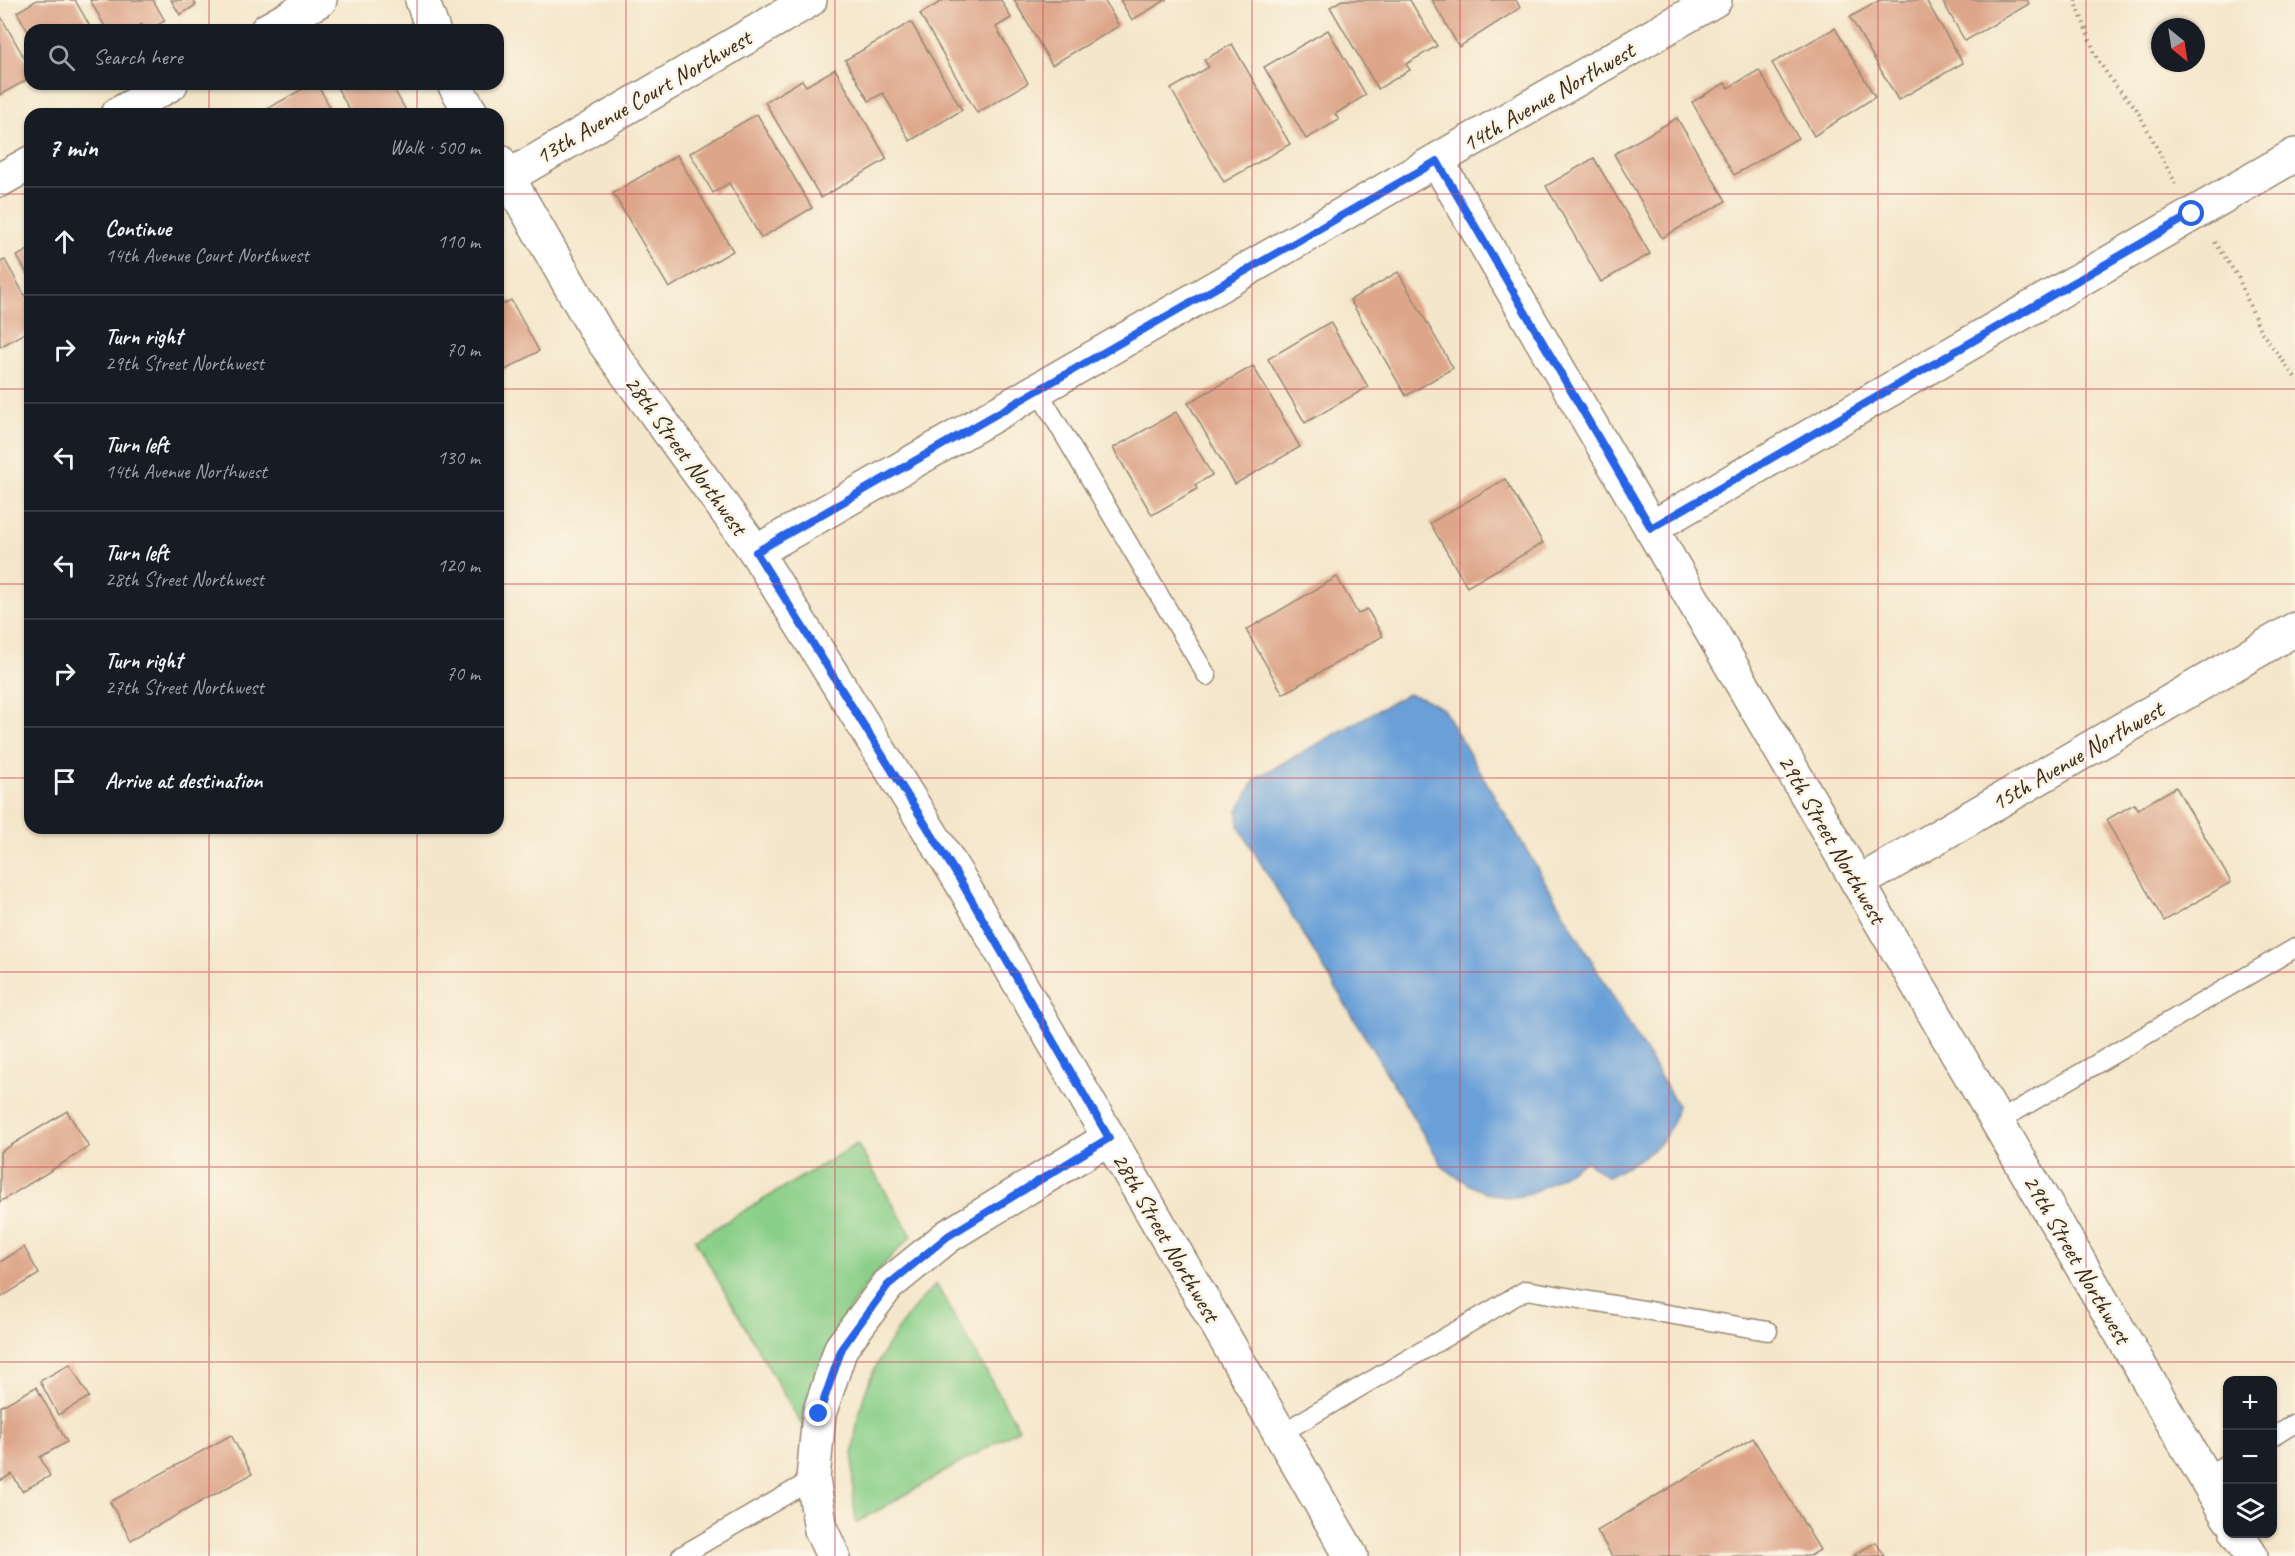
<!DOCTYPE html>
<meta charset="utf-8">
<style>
body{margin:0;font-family:Caveat,sans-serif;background:#20242c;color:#f1f3f6}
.controls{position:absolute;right:18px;bottom:18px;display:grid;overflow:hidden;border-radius:12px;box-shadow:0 2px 4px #0004}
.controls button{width:54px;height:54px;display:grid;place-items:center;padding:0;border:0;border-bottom:2px solid #363941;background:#171b24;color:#f1f3f6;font:30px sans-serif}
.compass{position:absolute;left:2151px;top:18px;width:54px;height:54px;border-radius:50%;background:#171b24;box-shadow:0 2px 4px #0004;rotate:150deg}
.stop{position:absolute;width:18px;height:18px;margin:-14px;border:4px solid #2563eb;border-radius:50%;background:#fff}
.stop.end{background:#2563eb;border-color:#fff;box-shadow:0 2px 6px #0008}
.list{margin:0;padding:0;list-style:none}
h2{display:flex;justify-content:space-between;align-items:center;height:78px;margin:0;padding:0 24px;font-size:26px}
h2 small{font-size:20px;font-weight:400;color:#9ea1a6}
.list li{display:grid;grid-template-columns:39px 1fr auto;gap:18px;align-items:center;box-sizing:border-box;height:108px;padding:0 24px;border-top:2px solid #363941}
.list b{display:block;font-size:22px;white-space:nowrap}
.list p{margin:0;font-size:20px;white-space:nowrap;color:#9ea1a6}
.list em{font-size:20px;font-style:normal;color:#9ea1a6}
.icon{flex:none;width:33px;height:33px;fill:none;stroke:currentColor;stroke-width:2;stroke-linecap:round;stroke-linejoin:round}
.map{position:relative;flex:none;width:2295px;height:1556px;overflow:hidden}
.search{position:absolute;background:#171b24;box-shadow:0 2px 4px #0004;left:24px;top:24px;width:480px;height:66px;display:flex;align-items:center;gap:15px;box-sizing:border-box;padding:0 21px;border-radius:18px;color:#9ea1a6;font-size:22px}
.panel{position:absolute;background:#171b24;box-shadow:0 2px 4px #0004;left:24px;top:108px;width:480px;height:726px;border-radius:18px}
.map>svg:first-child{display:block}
</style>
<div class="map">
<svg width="2295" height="1556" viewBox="0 0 2295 1556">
<rect width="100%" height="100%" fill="#fcf5e5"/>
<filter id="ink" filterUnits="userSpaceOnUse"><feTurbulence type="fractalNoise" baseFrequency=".0167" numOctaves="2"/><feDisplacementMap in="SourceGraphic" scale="12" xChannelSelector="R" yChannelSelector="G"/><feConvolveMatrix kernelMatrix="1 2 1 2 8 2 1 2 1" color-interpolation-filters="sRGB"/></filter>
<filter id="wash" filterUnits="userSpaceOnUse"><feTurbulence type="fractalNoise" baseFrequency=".008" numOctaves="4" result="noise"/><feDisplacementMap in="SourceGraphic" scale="24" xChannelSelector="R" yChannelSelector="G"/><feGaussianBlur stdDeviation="1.35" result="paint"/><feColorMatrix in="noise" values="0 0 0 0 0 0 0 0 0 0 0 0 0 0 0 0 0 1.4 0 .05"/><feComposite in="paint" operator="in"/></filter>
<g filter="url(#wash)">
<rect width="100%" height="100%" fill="#f4e6ca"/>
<g fill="#8acf89" stroke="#627c54" stroke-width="1.5">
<path d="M857,1144L912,1236C852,1292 822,1345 801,1424L695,1240Z"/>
<path d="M936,1284L1019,1429L856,1523C843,1424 866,1356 936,1284Z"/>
</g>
<path fill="#6ba0d8" stroke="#53657b" stroke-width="1.5" d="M1407,694L1423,698L1443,709L1677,1105C1670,1148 1643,1156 1608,1177L1586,1161C1570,1170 1541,1191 1525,1195C1495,1203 1465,1184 1443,1167L1239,827L1238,811L1256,778Z"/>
<g id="blocks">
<g fill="#dda589">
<path d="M37,0H75L92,30H30V35L17,12Z"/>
<path d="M90,0H153L165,21L148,30H145L142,24L131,30H107Z"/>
<path d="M171,0H193L196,5L180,15Z"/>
<path d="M944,0H1001L1011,18L996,27L1028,83L977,113L920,14Z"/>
<path d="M1014,0H1104L1119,26L1052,65Z"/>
<path d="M1120,0H1166L1132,20Z"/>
<path d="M1342,0H1410L1437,46L1406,64L1410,70L1378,89L1330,7Z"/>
<path d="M1432,0H1516L1520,8L1459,47Z"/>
<path d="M1880,0H1926L1963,63L1898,100L1850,17Z"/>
<path d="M1942,0H2027L2029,4L1965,41Z"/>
<path d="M0,15L30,68V78L0,95Z"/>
<path d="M911,22L962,110L910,141L883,93L869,101L845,60Z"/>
<path d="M1835,28L1875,97L1814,136L1772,63Z"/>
<path d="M1328,30L1366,95L1335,114L1339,120L1306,139L1264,67Z"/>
<path d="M1232,44L1290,144L1224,182L1171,89L1209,67L1204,60Z"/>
<path d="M835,69L887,159L821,198L765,102L802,80L806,86Z"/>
<path d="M1759,70L1798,138L1734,175L1692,102L1725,83L1728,88Z"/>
<path d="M311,84H317L334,114H270L267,109Z"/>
<path d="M335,84H391L408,114H352Z"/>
<path d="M757,114L812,208L761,238L729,183L713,193L690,153Z"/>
<path d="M1677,118L1726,201L1662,238L1614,154Z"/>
<path d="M677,155L733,251L669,288L613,193Z"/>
<path d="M1594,158L1650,254L1601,282L1546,186Z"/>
<path d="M30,249V279L17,256Z"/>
<path d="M5,260L30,305V330L0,347V262Z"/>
<path d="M1398,272L1453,368L1406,396L1350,300Z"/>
<path d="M511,300L539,351L498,374V307Z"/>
<path d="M1330,322L1368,387L1305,423L1268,359Z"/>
<path d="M1253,366L1300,447L1235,484L1188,403Z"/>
<path d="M1176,412L1212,475L1195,485L1197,489L1152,515L1113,448Z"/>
<path d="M1505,479L1543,543L1467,587L1430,523Z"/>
<path d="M1337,577L1358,614L1367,609L1383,636L1283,694L1246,630Z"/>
<path d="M2176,787L2231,882L2164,921L2106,820L2134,804L2138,809Z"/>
<path d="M67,1111L89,1147L0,1202V1152Z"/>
<path d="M24,1247L39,1274L0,1298V1262Z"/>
<path d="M70,1364L89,1397L58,1415L40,1381Z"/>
<path d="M36,1387L67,1442L40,1457L50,1476L22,1491L12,1474L0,1481V1407Z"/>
<path d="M231,1435L252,1474L131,1540L110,1502Z"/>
<path d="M1753,1438L1820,1550L1810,1556H1612L1597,1531Z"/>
<path d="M1876,1542L1884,1556H1853Z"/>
</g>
</g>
</g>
<g filter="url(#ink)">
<use href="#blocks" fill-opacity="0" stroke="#988874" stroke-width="1.5"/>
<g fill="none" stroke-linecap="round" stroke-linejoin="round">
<g stroke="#988874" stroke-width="21">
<g id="service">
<path d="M1038,391L1207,676"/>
<path d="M1997,1122L2295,948"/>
<path d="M1280,1434L1526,1290L1768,1331"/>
<path d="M2272,1437L2295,1423"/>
<path d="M2204,1477L2228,1463"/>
<path d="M681,1556L813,1479"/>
</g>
</g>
<g stroke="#988874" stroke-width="36">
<g id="minor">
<path d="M422,0L433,30"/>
<path d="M267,30L320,0"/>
<path d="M454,84L472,114"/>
<path d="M118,114L171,84"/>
<path d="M498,160L598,334L756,552L960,880L1351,1556"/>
<path d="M1437,161L2228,1517"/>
<path d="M508,177L810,0"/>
<path d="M0,180L30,163"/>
<path d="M1651,528L2295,155"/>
<path d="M756,552L1715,0"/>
<path d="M1858,883L2295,629"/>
<path d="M2237,1534L2251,1556"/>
<path d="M833,1556L821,1530L813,1479L819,1414L841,1348L888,1285L948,1236L1109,1138"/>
</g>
</g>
<g stroke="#988874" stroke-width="4" stroke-dasharray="1.5 4.5" stroke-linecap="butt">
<path d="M2075,0L2097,59L2115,85L2136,108L2176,184"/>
<path d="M2215,242L2238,277L2260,330L2295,377"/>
</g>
<use href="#service" stroke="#fff" stroke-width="18"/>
<use href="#minor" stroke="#fff" stroke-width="33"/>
</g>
</g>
<g fill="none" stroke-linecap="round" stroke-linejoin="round" filter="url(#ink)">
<path stroke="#2563eb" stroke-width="8" d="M819,1414L842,1348L888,1285L948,1236L1109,1138L960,880L756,552L1437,161L1651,528L2192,214"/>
</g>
<path fill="none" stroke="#d1495b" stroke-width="1.5" stroke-opacity="0.55" d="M209,0V30M417,0V30M626,0V1556M835,0V1556M1043,0V1556M1252,0V1556M1460,0V1556M1669,0V1556M1878,0V1556M2086,0V1556M209,84V114M417,84V114M0,194H30M498,194H2295M0,389H30M498,389H2295M0,584H30M498,584H2295M0,778H30M498,778H2295M209,828V1556M417,828V1556M0,972H2295M0,1167H2295M0,1362H2295"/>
<g text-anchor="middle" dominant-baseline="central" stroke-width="5" stroke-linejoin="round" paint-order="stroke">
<g font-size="24" fill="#3b2a1e" stroke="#fcf5e5">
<text transform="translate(643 97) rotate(-30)">13th Avenue Court Northwest</text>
<text transform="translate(1548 97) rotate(-30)">14th Avenue Northwest</text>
<text transform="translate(686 455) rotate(54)">28th Street Northwest</text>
<text transform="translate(2077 756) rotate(-30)">15th Avenue Northwest</text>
<text transform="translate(1832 839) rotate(60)">29th Street Northwest</text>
<text transform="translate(1166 1237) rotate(60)">28th Street Northwest</text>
<text transform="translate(2077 1259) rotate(60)">29th Street Northwest</text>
</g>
</g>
</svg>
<div class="controls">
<button>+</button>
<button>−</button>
<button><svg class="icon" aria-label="layers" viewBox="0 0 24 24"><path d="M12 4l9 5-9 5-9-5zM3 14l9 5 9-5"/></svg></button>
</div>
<svg class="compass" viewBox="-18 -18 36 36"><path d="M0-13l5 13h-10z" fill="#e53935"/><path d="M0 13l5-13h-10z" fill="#9ea1a6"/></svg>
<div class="stop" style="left:2192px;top:214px"></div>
<div class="stop end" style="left:819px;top:1414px"></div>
<div class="search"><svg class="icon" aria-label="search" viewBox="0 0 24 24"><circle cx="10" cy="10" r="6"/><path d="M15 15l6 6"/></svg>Search here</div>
<section class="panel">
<h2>7 min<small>Walk · 500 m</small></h2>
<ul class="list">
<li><svg class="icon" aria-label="ahead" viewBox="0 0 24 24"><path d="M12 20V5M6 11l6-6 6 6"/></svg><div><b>Continue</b><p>14th Avenue Court Northwest</p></div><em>110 m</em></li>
<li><svg class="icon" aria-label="right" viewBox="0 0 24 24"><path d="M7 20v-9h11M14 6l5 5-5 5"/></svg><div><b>Turn right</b><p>29th Street Northwest</p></div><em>70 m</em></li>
<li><svg class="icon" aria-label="left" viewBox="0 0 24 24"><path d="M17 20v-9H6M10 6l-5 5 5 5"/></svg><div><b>Turn left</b><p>14th Avenue Northwest</p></div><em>130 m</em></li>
<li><svg class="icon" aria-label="left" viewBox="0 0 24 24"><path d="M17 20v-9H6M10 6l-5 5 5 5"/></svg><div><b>Turn left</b><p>28th Street Northwest</p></div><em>120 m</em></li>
<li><svg class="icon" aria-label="right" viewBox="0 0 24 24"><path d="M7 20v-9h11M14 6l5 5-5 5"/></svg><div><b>Turn right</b><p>27th Street Northwest</p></div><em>70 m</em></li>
<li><svg class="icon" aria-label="arrive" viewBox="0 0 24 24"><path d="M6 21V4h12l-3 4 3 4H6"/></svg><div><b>Arrive at destination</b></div></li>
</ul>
</section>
</div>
